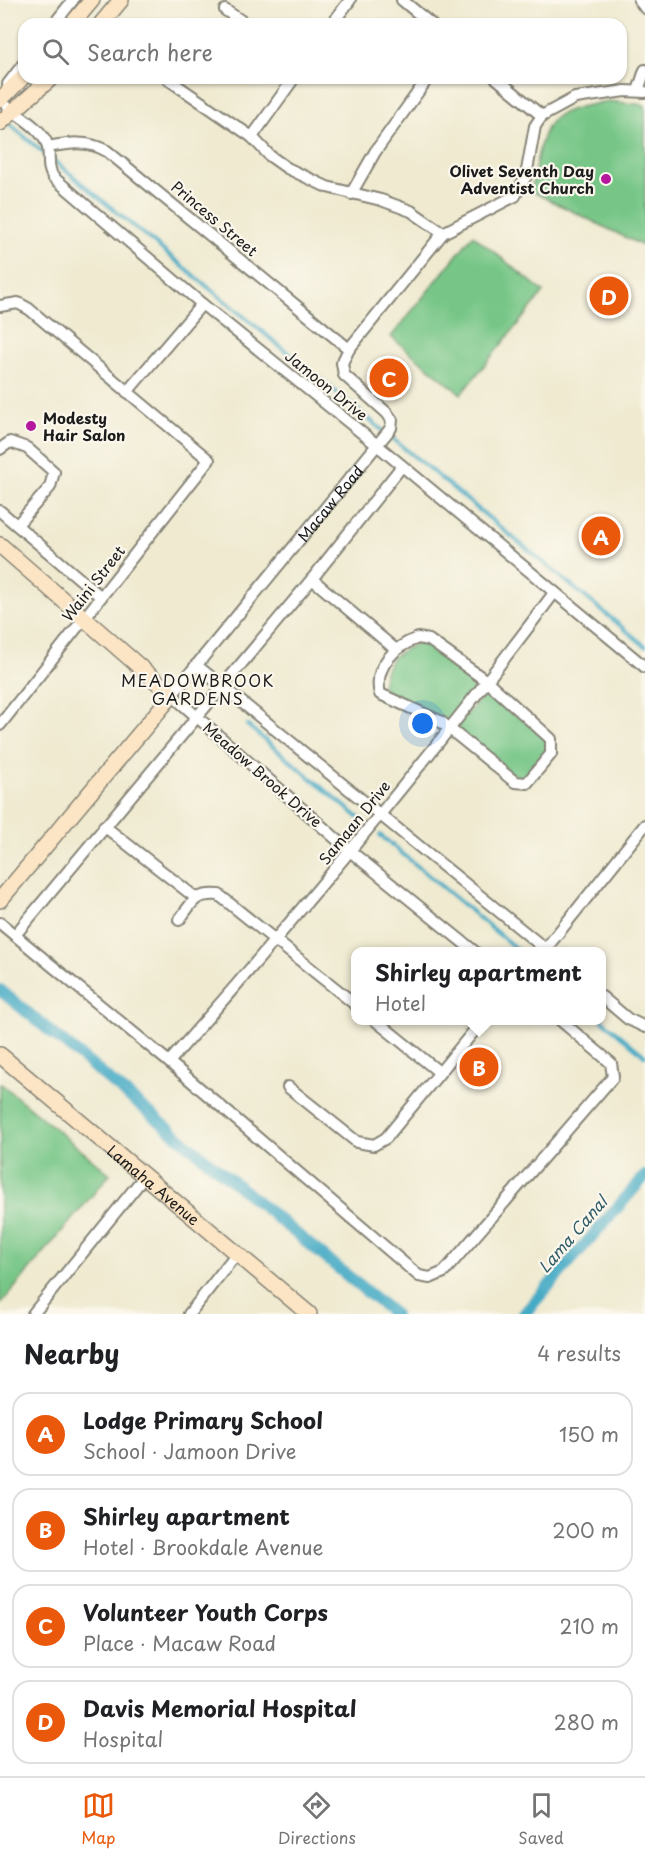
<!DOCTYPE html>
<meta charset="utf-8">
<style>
body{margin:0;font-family:"Playpen Sans",sans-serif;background:#f2f2f2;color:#202124}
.you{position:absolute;left:423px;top:724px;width:21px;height:21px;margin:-15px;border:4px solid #fff;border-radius:50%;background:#1a73e8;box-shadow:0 0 0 9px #1a73e833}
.badge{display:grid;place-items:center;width:39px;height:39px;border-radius:50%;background:#ea580c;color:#fff;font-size:20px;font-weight:700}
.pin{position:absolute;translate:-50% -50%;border:3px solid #fff;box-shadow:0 2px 6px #0006}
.popup{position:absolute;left:351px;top:947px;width:255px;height:78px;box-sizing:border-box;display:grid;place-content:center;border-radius:12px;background:#fff;filter:drop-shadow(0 2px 4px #0005);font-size:20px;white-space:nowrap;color:#757577}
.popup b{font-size:22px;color:#202124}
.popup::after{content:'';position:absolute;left:50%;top:100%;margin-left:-12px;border:12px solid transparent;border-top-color:#fff}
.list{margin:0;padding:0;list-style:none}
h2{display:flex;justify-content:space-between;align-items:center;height:78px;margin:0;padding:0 24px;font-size:26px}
h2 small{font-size:20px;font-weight:400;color:#757577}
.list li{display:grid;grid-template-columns:39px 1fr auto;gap:18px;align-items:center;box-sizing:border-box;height:84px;margin:0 12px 12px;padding:0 12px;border:2px solid #e0e0e0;border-radius:18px}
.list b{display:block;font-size:22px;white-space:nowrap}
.list p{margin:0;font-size:20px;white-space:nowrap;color:#757577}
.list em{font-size:20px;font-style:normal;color:#757577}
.icon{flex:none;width:33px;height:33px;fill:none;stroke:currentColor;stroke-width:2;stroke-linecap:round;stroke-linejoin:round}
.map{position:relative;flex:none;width:645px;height:1314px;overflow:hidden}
.search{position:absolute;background:#fff;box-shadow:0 2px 4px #0004;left:18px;right:18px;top:18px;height:66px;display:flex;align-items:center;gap:15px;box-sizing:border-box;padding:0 21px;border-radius:18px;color:#757577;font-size:22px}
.sheet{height:462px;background:#fff}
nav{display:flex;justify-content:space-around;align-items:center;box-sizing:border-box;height:84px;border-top:2px solid #e0e0e0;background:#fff;font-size:16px;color:#757577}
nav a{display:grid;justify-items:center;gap:3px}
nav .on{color:#ea580c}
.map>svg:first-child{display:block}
</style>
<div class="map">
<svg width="645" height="1314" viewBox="0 0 645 1314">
<rect width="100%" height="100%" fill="#fbf7ec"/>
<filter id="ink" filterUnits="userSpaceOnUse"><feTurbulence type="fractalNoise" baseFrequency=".0167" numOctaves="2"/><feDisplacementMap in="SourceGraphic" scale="12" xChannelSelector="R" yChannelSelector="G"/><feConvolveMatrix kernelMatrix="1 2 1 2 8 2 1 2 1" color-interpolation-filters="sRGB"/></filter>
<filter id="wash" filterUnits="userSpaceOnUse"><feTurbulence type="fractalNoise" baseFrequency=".008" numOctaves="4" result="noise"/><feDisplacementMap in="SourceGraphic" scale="24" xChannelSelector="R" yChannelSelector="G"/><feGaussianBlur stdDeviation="1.35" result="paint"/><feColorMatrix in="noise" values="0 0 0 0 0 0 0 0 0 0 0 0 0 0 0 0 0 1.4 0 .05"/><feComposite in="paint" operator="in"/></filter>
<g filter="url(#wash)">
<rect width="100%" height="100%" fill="#efead0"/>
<g fill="#77c687" stroke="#4a7152" stroke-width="1.5">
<path d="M608,101L645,105V247L531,191C535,173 539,131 554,119C568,107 591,105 608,101Z"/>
<path d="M473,235L544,292L461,394L391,337Z"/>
<path d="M422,641L482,684L448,724L391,696L382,686C386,656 397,653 422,641Z"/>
<path d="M489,688L548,740C549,758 535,772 521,781L455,729Z"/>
<path d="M0,1083L110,1174L0,1305Z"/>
</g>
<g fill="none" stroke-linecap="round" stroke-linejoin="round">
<g stroke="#45aac5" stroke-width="4">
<path d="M6,121L46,155"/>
<path d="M52,159L645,646"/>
<path d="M247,725L365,823"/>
<path d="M380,835L520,952"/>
<path d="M602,1020L645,1056"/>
</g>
<g stroke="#45aac5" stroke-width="12">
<path d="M0,990L394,1314"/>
<path d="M524,1314L645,1176"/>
</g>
</g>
</g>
<g filter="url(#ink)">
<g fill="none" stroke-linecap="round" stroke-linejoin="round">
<g stroke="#868376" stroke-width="14">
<g id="street">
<path d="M402,0L431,24"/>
<path d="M639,0L645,8"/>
<path d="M225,10L246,24"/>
<path d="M54,24L73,0"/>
<path d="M332,24L350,0"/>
<path d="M496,78L542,116"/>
<path d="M169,80L252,137L270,156L287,168L327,187L381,200L411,211L443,233"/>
<path d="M8,84L24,63"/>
<path d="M638,91L645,70"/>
<path d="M8,107C20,117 41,128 47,144C51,156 46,166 53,177L202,304L377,445L645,667"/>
<path d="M252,137L294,78"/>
<path d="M48,147C70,143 87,140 107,151L349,349"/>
<path d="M351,194L375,152L428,78"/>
<path d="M0,306L18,303L29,309L209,460L0,725"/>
<path d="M127,392L202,304"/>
<path d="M0,449L10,442L27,448L54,472L50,487L17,525"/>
<path d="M0,511L101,597"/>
<path d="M312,579L395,649"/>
<path d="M418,638L429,640L488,682L551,739V754L527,783L515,782L440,721L380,694C373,667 395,646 418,638Z"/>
<path d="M196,665L549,952"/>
<path d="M104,826L196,898"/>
<path d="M179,920C193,902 194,893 219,895L356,1005"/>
<path d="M0,923L169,1062L419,1276L430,1278L444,1272L613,1077L611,1063L560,1020"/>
<path d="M15,935L312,579L402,466"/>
<path id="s1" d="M475,952L350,851L172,695L391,428L392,420L387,413L344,375L342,363L349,349L443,233L515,196L526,176L535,126L542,116L575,98L625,91L645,92"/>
<path d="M543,952L645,825"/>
<path d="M602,997L628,1019L645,1027"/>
<path d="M375,1020L439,1072"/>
<path d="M169,1062C303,910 433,755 554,593"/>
<path d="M288,1087L357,1142L374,1145L386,1138L483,1020"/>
<path d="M33,1314L144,1177"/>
<path d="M189,1314L237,1253"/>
</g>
</g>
<g stroke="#868376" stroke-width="18">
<g id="secondary">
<path d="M72,24L92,0"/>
<path d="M101,24L121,0"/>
<path d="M0,100L24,76"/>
<path d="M0,123L51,78"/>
<path d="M0,545L172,695L0,900"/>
<path id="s2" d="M0,1055L309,1314"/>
</g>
</g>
<use href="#street" stroke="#fff" stroke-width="10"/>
<use href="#secondary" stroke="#fce5c4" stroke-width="15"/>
</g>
</g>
<g fill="#b5179e" stroke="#fbf7ec" stroke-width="2">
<circle cx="606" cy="179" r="6"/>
<circle cx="31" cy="426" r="6"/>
</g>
<g text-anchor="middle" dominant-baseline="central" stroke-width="4.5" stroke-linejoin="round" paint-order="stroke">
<g font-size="15" font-weight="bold" fill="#1c1c1c" stroke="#fbf7ec" text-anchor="end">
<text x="594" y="170">Olivet Seventh Day<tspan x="594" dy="17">Adventist Church</tspan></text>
<text x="43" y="417" text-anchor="start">Modesty<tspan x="43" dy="17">Hair Salon</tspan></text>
</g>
<g font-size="15" fill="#1c1c1c" stroke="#fbf7ec">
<text transform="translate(215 218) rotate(40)">Princess Street</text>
<text transform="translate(327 385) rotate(39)">Jamoon Drive</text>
<text stroke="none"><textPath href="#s1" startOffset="646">Macaw Road</textPath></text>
<text transform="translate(93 583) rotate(-52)">Waini Street</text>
<text transform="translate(263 774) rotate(41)">Meadow Brook Drive</text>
<text transform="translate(354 822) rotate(-51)">Samaan Drive</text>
<text stroke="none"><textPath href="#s2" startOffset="201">Lamaha Avenue</textPath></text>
</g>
<g font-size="16" letter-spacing="1.5" fill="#1c1c1c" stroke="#fbf7ec">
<text x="198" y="680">MEADOWBROOK<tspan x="198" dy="18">GARDENS</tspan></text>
</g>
<g font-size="16" font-style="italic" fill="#2e5c68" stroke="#fbf7ec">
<text transform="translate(572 1234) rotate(-49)">Lama Canal</text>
</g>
</g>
</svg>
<div class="you"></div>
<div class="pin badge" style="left:601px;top:536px">A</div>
<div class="pin badge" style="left:479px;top:1067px">B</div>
<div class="popup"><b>Shirley apartment</b>Hotel</div>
<div class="pin badge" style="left:389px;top:378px">C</div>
<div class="pin badge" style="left:609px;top:296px">D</div>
<div class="search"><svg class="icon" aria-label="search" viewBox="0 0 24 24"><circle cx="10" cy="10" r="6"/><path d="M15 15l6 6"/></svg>Search here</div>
</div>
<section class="sheet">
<h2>Nearby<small>4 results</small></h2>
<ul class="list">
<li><span class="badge">A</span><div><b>Lodge Primary School</b><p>School · Jamoon Drive</p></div><em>150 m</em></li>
<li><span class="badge">B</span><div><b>Shirley apartment</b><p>Hotel · Brookdale Avenue</p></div><em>200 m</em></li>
<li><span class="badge">C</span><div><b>Volunteer Youth Corps</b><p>Place · Macaw Road</p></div><em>210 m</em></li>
<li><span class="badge">D</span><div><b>Davis Memorial Hospital</b><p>Hospital</p></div><em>280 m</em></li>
</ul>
</section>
<nav>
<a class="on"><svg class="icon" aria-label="map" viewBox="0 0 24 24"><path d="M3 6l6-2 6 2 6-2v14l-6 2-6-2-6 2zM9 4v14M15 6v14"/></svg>Map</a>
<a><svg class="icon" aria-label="directions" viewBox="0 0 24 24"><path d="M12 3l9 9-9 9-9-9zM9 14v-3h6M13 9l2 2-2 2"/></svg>Directions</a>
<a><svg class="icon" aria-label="saved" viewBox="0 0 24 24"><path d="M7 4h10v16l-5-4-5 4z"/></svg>Saved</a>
</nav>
